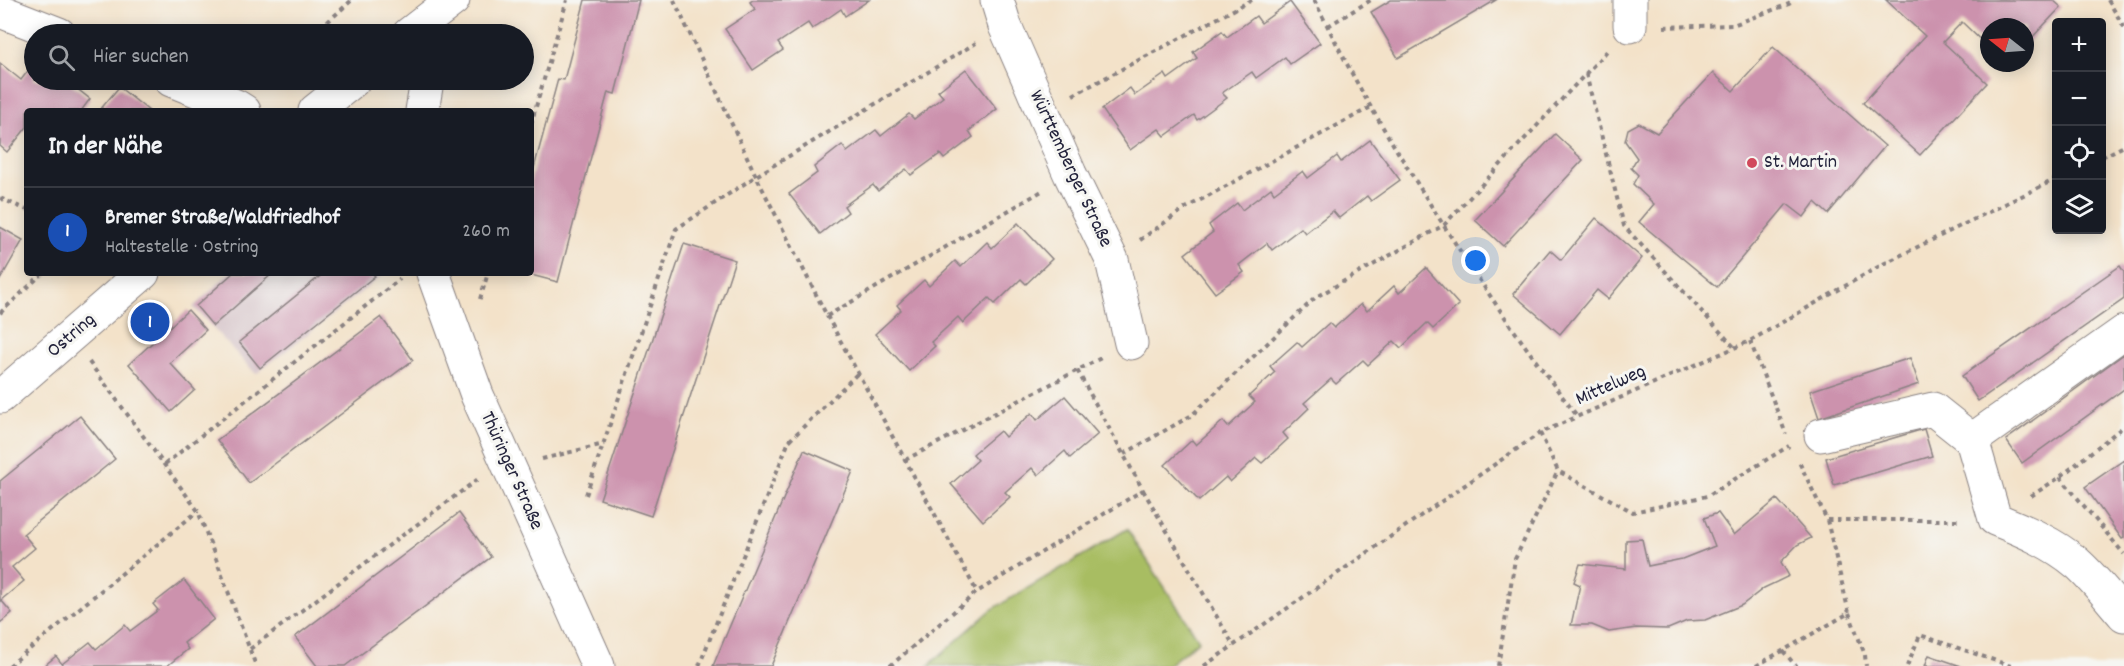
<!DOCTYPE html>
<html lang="de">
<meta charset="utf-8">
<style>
body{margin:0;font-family:Dekko,sans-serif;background:#20242c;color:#f1f3f6}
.controls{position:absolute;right:18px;top:18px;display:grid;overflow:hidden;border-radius:6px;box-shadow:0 3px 15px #0003}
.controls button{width:54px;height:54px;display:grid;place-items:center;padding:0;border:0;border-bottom:2px solid #363941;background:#171b24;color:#f1f3f6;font:30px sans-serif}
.compass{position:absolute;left:1980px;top:18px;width:54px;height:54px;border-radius:50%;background:#171b24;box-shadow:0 3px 15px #0003;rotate:287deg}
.you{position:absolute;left:1476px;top:261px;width:21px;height:21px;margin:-15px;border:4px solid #fff;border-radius:50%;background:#1a73e8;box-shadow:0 0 0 9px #1a73e833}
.badge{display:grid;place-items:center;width:39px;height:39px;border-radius:50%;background:#8c9099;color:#fff;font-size:20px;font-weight:700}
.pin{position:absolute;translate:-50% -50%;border:3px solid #fff;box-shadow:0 2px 6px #0006}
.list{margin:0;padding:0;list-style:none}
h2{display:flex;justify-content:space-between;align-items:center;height:78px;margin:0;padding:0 24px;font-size:26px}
h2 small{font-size:20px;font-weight:400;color:#9ea1a6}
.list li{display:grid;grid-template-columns:39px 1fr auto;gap:18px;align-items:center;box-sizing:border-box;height:90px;padding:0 24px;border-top:2px solid #363941}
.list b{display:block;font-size:22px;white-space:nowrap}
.list p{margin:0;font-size:20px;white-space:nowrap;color:#9ea1a6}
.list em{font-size:20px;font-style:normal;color:#9ea1a6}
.icon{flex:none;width:33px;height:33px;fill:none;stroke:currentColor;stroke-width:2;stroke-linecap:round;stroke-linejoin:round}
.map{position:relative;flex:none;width:2124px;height:666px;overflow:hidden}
.search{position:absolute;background:#171b24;box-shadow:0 3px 15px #0003;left:24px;top:24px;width:510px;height:66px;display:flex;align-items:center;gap:15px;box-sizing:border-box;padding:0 21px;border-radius:33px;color:#9ea1a6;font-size:22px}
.panel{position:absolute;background:#171b24;box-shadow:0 3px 15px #0003;left:24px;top:108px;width:510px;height:168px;border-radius:6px}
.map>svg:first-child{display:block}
</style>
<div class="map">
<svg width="2124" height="666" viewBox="0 0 2124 666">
<rect width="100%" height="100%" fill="#f6f6f2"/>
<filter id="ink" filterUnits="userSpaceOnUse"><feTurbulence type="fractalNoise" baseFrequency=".0167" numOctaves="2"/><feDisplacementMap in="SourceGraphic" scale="12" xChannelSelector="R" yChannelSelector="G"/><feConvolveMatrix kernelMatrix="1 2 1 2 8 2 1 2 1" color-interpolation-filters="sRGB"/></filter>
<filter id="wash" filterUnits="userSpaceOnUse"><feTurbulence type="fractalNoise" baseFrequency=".008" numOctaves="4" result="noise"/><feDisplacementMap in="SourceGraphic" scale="24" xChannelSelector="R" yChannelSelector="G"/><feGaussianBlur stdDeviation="1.35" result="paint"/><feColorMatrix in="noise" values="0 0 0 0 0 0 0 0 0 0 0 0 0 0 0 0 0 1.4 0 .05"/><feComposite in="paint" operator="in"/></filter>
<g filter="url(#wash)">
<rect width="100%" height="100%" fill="#f3e2c9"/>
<path fill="#d2bec4" d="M229,273H386L256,374L193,307Z"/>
<path fill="#a8bd62" stroke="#65704e" stroke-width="1.5" d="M1127,529L1199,640L1167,666H928L991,610Z"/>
<g id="blocks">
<g fill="#cc92ad">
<path d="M585,0H639L615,94L608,92L558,282L531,275V179L558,79L564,80Z"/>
<path d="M753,0H869L845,16L841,9L812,29L808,23L778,43L783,50L753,70L725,29L755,9L750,2Z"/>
<path d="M1391,0H1496L1398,58L1371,12Z"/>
<path d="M1886,0H2053L2061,7L2025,45V27H1989V48L1962,22L1943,42L1987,83L1920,155L1863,103L1925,36Z"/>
<path d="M1290,2L1320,43L1290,64L1285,57L1256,78L1252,72L1222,93L1227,98L1197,120L1194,115L1165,136L1159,129L1130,150L1102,109L1130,88L1135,95L1165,74L1168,79L1197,58L1193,52L1222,31L1227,37L1256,16L1261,23Z"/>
<path d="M1773,47L1885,146L1828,214L1815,202L1804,217L1787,204L1717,287L1639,222L1654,204L1633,184L1638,175L1631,168L1637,158L1625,141L1628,129L1639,123L1657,133L1713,73L1733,91Z"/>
<path d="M0,63L21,80L34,63V80H66L90,99L81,111H45L42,109L40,111H27V127L7,152L0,146Z"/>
<path d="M966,69L997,109L969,131L973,137L944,159L940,154L911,175L906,169L878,191L873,185L844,206L848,212L820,234L789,194L817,173L814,167L842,145L847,152L876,130L881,136L909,114L914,119L943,97L938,91Z"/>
<path d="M119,87L149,111H99Z"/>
<path d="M1555,134L1583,160L1503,246L1475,220Z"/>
<path d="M1370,140L1400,180L1371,201L1367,196L1339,218L1333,211L1305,233L1301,228L1272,250L1267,243L1239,265L1244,272L1215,293L1185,254L1213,232L1209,225L1237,203L1242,210L1271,188L1274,193L1303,171L1308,178L1337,156L1341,162Z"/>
<path d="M1596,218L1642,258L1608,299L1597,290L1560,334L1513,294L1550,250L1561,260Z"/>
<path d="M1018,223L1052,259L1026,284L1021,279L995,304L989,298L963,323L958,317L931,342L935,346L909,371L875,334L901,310L897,305L924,280L929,286L955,261L961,267L987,242L992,248Z"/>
<path d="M0,227L23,240L0,280Z"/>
<path d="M684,244L735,260L651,516L600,499Z"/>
<path d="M2120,266L2124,272V299L1978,401L1962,376Z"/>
<path d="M1426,268L1459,305L1433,329L1427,323L1401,348L1394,341L1368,365L1363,360L1336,384L1331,379L1304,403L1309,408L1283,433L1288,439L1262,463L1256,458L1230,482L1226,477L1199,501L1165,465L1192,440L1196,445L1223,421L1228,427L1255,402L1249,396L1275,372L1270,366L1297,342L1302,347L1329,323L1334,328L1361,304L1367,311L1394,286L1399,293Z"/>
<path d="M233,273H273L213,326L196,306Z"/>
<path d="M324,273H372L375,276L260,368L239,342Z"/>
<path d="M188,310L206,330L170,363L195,390L171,412L129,364Z"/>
<path d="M381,317L413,360L249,483L217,440Z"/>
<path d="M2124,354V389L2022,463L2006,440Z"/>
<path d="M1910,358L1919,384L1819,418L1810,391Z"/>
<path d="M1065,396L1098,434L1070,458L1065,451L1038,475L1032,468L1005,492L1010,497L983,521L951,484L978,460L973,454L1000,431L1005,437L1032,413L1037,420Z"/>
<path d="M80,416L115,459L23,534L35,548L12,567L24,581L1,600L12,613L0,623V481Z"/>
<path d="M1924,429L1932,456L1834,485L1826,458Z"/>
<path d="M804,450L853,471L771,666H713Z"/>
<path d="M2124,460V538L2122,539L2085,487Z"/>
<path d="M1777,499L1811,538L1797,545L1781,562L1789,576L1764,588L1742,605L1705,620L1687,621L1668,629L1636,628L1609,632L1592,625H1571L1580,585L1574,582L1580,564L1626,569V540L1642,539L1648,566L1682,559L1715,546L1704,518L1718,513L1734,535Z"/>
<path d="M459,513L491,557L345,666H317L295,637Z"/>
<path d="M184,580L214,619L184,643L188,649L167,666H44L56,656L62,664L90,642L96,649L125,625L130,631L158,610L153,604Z"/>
<path d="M1929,655L1961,666H1925Z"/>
</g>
</g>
</g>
<g filter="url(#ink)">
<use href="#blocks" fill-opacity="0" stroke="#8a8282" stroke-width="1.5"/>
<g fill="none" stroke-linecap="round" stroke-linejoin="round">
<g stroke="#8a8282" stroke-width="35">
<g id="minor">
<path d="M997,0L1005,26L1070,174L1112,260L1131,343"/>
<path d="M0,11L59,34"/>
<path d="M1630,26V0"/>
<path d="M409,34L453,0"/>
<path d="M171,80L236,106L244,111"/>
<path d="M315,111L354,80"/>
<path d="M422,111L426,87L425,80"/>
<path d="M433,273L477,395L598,666"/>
<path d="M2124,332L1972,440L1995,519C2025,531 2053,543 2077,563C2094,578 2109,598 2124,615"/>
<path d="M0,397L143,273"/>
<path d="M1821,435L1933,409L1972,440"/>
</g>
</g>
<g stroke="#8a8282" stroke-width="4" stroke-dasharray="4.5 4.5" stroke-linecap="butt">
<path d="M674,0L756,176L827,316L977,592"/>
<path d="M1314,0C1333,36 1351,74 1372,109C1435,215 1502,319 1578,417"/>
<path d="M2108,0L2124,27"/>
<path d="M1328,26L1371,0"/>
<path d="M1664,27L1733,25L1789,4L1793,0"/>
<path d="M314,34L352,0"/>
<path d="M1586,74L1624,226L1735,348"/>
<path d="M1073,95L1252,0"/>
<path d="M531,124L567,0"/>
<path d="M2102,157L2124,146"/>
<path d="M0,198L27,210"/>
<path d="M1140,240L1184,209L1371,107"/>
<path d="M480,299L488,273"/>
<path d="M0,313L43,273"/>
<path d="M827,316L1042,191"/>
<path d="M1750,341L1786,434"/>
<path d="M89,362L198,511L256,666"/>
<path d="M1540,433L1558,471L1633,512L1707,496L1789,446"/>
<path d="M1124,454L1192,415L1316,297L1444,225L1607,51"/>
<path d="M542,459L604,444"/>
<path d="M905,460L1101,358"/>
<path d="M165,464L400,279"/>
<path d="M2060,477L2124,554"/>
<path d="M1143,490L1234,646"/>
<path d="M586,495L676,229L756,176L976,43"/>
<path d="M2031,496L2060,477L2124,426"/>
<path d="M1827,520H1961"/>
<path d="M1849,613L1865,655L1866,666"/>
<path d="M250,649L478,479"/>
<path d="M1783,651L1796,666"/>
<path d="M9,666L198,511"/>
<path d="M699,666L789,441L858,373"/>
<path d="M890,666L977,592L1143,490L1077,370"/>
<path d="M1204,666L1540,433L1750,341L1885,263L2056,179"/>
<path d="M1498,666L1515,559L1558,471"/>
<path d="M1756,666L1849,613L1827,520L1799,462"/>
<path d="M1907,666L1920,635L2011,666"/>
</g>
<use href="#minor" stroke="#fff" stroke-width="33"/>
</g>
</g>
<circle fill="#d1495b" stroke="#f6f6f2" stroke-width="2" cx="1752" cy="163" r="6"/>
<g text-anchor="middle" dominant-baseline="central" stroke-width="6" stroke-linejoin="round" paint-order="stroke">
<g font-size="20" fill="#22223b" stroke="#f6f6f2" text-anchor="start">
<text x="1764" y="163">St. Martin</text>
</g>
<g font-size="20" fill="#22223b" stroke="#f6f6f2">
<text transform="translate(1070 169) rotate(65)">Württemberger Straße</text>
<text transform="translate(72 336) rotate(-41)">Ostring</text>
<text transform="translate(1611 386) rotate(-24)">Mittelweg</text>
<text transform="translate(511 471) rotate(66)">Thüringer Straße</text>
</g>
</g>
</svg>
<div class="controls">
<button>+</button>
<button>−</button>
<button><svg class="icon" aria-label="locate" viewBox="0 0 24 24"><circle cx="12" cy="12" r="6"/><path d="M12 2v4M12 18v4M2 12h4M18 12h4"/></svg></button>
<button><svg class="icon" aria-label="layers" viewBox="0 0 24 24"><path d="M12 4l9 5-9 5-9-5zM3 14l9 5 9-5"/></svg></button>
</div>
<svg class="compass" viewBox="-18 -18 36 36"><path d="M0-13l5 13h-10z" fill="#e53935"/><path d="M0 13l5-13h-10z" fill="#9ea1a6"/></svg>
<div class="you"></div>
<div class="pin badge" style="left:150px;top:322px;background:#1a4fb4">1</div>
<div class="search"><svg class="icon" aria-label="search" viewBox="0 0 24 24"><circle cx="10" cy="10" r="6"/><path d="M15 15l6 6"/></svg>Hier suchen</div>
<section class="panel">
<h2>In der Nähe<small></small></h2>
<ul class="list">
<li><span class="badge" style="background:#1a4fb4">1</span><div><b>Bremer Straße/Waldfriedhof</b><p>Haltestelle · Ostring</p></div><em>260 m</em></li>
</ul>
</section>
</div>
